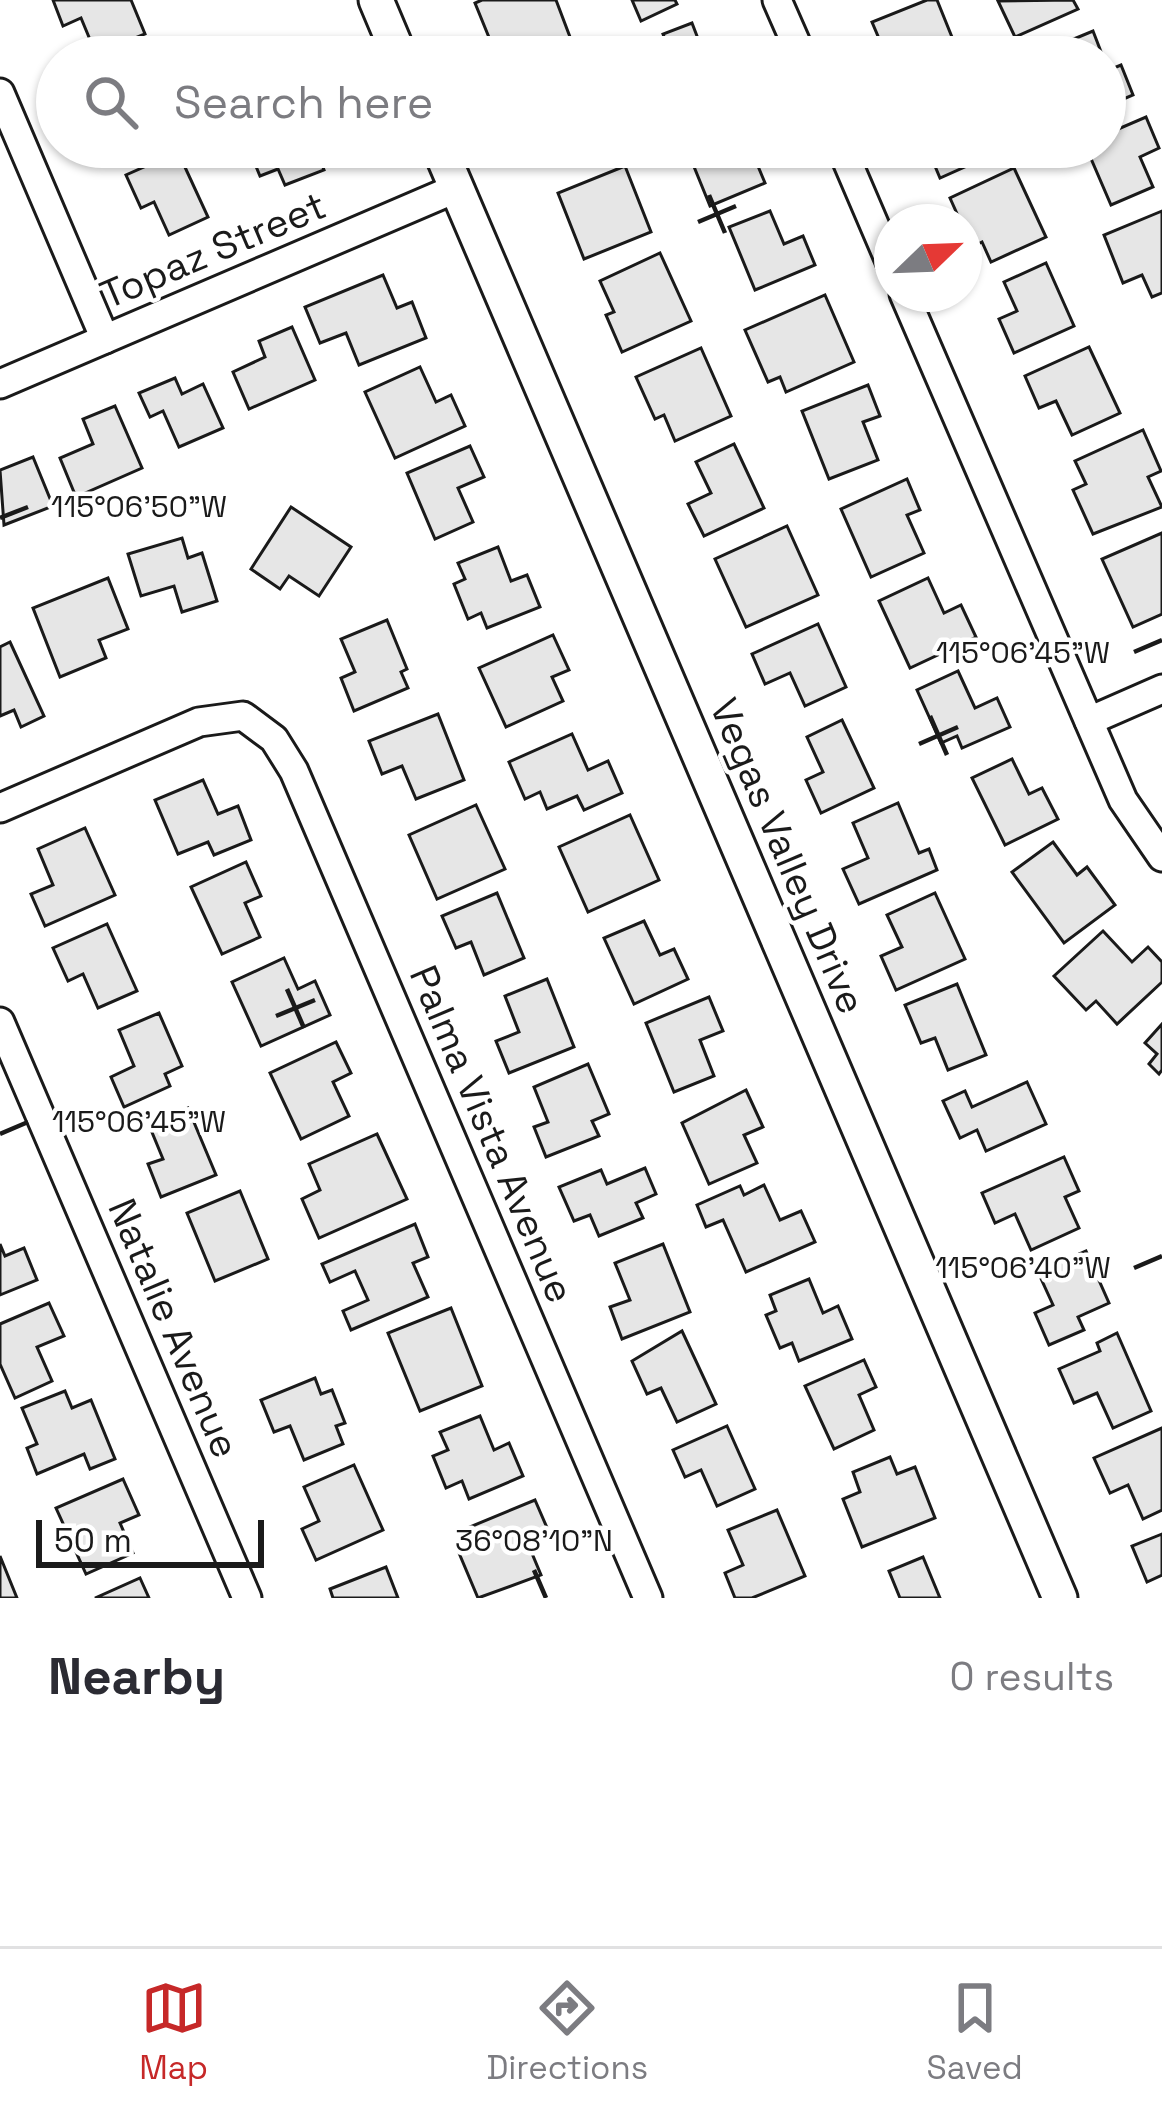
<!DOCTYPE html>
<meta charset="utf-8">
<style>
body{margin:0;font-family:"Space Grotesk",sans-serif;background:#f2f2f3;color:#2b2b33}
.compass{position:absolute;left:874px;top:204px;width:108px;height:108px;border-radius:50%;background:#fff;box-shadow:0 3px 9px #0004;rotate:67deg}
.scale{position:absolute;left:36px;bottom:30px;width:228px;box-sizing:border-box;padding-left:12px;border:6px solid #1a1a1a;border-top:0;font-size:33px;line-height:42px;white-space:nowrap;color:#1a1a1a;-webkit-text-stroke:9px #fff;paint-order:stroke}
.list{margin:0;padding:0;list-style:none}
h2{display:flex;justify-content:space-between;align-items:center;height:156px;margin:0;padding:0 48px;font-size:51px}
h2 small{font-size:39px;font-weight:400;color:#7c7c81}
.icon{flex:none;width:66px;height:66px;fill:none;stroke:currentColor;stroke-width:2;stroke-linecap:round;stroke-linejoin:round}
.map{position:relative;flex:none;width:1162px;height:1598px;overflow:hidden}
.search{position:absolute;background:#fff;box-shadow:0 3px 9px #0004;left:36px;right:36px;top:36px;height:132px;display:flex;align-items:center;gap:30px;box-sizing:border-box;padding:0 42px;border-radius:66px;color:#7c7c81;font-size:45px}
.sheet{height:348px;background:#fff}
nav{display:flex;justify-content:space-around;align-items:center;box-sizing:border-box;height:168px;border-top:3px solid #e1e1e2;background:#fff;font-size:33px;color:#7c7c81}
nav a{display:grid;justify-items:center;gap:6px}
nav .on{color:#c62828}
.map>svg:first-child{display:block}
</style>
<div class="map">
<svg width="1162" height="1598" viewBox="0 0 1162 1598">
<rect width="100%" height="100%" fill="#fff"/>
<g fill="#e6e6e6" stroke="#1a1a1a" stroke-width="3">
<path d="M53,0H131L145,34L96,54L81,18L63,26Z"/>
<path d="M482,0H556L573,45L543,57H497L475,3Z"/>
<path d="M632,0H675L677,4L641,21Z"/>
<path d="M927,0H937L960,57H907L904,48L886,55L872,22Z"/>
<path d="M1073,0L1078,9L1015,37L998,1Z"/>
<path d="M692,23L705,57L722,50L725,57H672L663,34Z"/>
<path d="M1093,31L1103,57H1041L1040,53Z"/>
<path d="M1105,61L1109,70L1121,65L1133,95L1105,107Z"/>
<path d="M1146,117L1159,148L1140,157L1153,187L1111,205L1086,147H1105V121L1111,118L1116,130Z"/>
<path d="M248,147H315L324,170L285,185L278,169L260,176Z"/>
<path d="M536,147H583L544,165Z"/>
<path d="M686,147H750L765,183L710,206Z"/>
<path d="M927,147H1007V148L940,178Z"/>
<path d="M178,152L208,217L169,235L154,202L141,208L126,175Z"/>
<path d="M625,166L651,232L584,259L558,193Z"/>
<path d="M1014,168L1046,237L991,262L982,242L972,247L950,198Z"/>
<path d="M770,211L784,244L803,236L815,265L755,290L729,227Z"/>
<path d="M1162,211V293L1152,297L1142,275L1123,283L1104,235Z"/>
<path d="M660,253L691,321L622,352L606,315L614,312L600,281Z"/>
<path d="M1046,263L1074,326L1014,353L999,319L1017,311L1004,282Z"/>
<path d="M383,275L397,308L412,302L426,338L359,365L346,333L320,343L305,307Z"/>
<path d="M825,295L854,362L786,392L780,377L768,382L745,330Z"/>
<path d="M292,327L315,380L249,409L233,372L265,357L259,341Z"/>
<path d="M1089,347L1120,413L1072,435L1056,401L1039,408L1025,376Z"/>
<path d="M701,348L731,416L675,441L664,415L655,419L636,377Z"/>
<path d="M420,367L436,402L451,395L465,426L395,458L365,392Z"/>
<path d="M175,378L182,394L203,384L223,428L179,447L163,411L150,417L139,393Z"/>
<path d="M868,385L880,416L863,422L878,460L829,479L802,411Z"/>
<path d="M115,406L142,468L76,497L60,458L93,444L83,419Z"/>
<path d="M1143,430L1161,471L1148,477L1162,507L1093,534L1073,490L1086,484L1075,461Z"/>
<path d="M734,444L764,508L704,536L688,504L711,493L696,462Z"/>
<path d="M470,446L484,477L458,488L473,522L435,539L407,473Z"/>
<path d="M33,457L53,506L4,525L0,470Z"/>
<path d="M907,479L920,510L907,515L924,553L871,577L841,509Z"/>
<path d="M291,507L351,547L319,596L289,576L280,589L251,569Z"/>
<path d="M787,526L818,595L746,627L715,559Z"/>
<path d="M1162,533V614L1133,627L1102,559Z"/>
<path d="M182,538L188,558L202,553L217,601L182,612L174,586L141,596L128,554Z"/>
<path d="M498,547L511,581L527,575L540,607L487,628L481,613L468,619L454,584L465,579L458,563Z"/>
<path d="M108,578L128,629L99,640L106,658L60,677L33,608Z"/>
<path d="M928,578L944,613L961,605L976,637L910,668L879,601Z"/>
<path d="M387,620L407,669L401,672L408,688L354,711L341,678L355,672L341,639Z"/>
<path d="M818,624L846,687L805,706L790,673L765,684L752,654Z"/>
<path d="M553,635L569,670L552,677L563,701L506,727L479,668Z"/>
<path d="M10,642L44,716L21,727L14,710L0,716V647Z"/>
<path d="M958,671L975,708L997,698L1010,727L962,748L957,736L941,743L917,690Z"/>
<path d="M438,714L464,780L416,799L402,766L382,774L369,741Z"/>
<path d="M842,720L874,788L821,813L806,780L823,772L807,737Z"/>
<path d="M572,734L588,770L608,761L622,793L584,810L577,796L547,809L540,792L525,799L509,762Z"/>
<path d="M1012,759L1029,794L1042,788L1058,819L1005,845L972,778Z"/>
<path d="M203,780L218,814L238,806L251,840L214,855L208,842L178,854L155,800Z"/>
<path d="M898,803L919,853L929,849L937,870L859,904L843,869L868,858L853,823Z"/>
<path d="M476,805L505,869L437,899L409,835Z"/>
<path d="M630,815L659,880L588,912L559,847Z"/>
<path d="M85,828L115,895L45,926L31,894L53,885L38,849Z"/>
<path d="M1053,842L1077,875L1087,867L1115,905L1064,943L1012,872Z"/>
<path d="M246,862L261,896L245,903L260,937L222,954L191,887Z"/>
<path d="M497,893L524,958L484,975L471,942L456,948L442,916Z"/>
<path d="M935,893L965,959L896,990L881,956L902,947L887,915Z"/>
<path d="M644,921L660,955L674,949L688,979L634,1004L604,938Z"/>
<path d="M107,924L137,991L98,1008L83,974L68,981L53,948Z"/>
<path d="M1103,931L1132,962L1148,947L1162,962V982L1117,1024L1096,1001L1086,1010L1054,976Z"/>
<path d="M284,958L298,989L315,981L330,1015L261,1046L232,982Z"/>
<path d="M547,979L574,1047L509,1073L496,1041L519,1032L505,996Z"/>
<path d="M957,984L986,1055L948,1070L935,1038L921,1043L905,1005Z"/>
<path d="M709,997L723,1031L700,1040L714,1076L674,1092L646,1023Z"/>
<path d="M159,1013L182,1066L165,1074L170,1086L124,1107L111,1077L134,1066L119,1030Z"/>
<path d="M1162,1024V1070L1159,1074L1149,1064L1157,1054L1145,1043Z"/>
<path d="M336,1042L351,1073L333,1082L349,1116L301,1139L270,1073Z"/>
<path d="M588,1064L609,1114L592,1121L599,1136L546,1157L534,1127L548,1122L534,1087Z"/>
<path d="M1027,1082L1046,1124L986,1151L977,1130L960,1138L943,1101L965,1091L972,1107Z"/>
<path d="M746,1090L763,1127L744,1135L757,1163L709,1184L682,1123Z"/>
<path d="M188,1108L216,1175L161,1197L148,1164L163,1159L149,1125Z"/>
<path d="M377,1134L407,1199L319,1238L302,1199L320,1190L309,1164Z"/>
<path d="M1064,1157L1079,1191L1065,1197L1079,1228L1031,1250L1015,1214L995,1223L982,1193Z"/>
<path d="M645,1168L656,1194L636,1203L643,1218L599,1236L590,1215L574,1221L559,1187L601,1170L607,1184Z"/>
<path d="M764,1185L780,1220L801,1211L815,1242L746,1272L723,1220L706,1227L697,1205L740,1186L744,1195Z"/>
<path d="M240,1191L268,1259L215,1281L187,1213Z"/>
<path d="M415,1224L428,1257L413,1263L428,1297L351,1330L343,1311L368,1300L355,1271L330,1282L322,1264Z"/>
<path d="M0,1244L5,1256L24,1248L37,1280L0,1295Z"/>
<path d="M663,1244L690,1312L622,1339L610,1307L630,1300L615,1263Z"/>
<path d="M1086,1251L1109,1303L1078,1317L1084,1330L1049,1345L1035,1313L1053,1305L1038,1272Z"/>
<path d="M809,1279L823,1313L838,1306L852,1339L799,1361L792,1343L780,1348L766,1315L776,1311L770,1295Z"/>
<path d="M49,1303L64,1336L37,1347L52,1381L15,1398L0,1364V1324Z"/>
<path d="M451,1308L482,1386L420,1411L388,1333Z"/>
<path d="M682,1331L716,1404L677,1422L661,1388L647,1394L632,1361Z"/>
<path d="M1117,1333L1151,1411L1113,1428L1097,1393L1074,1403L1059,1369L1100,1351L1097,1343Z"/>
<path d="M864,1360L876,1387L859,1395L874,1430L834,1449L805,1386Z"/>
<path d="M315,1378L321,1394L332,1390L345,1423L336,1426L343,1444L304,1460L290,1426L274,1432L261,1400Z"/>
<path d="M65,1391L72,1408L91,1400L115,1459L90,1469L84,1454L37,1474L27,1448L37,1444L22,1408Z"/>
<path d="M480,1416L494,1450L509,1443L523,1476L469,1499L462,1481L446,1488L433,1456L448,1450L440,1432Z"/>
<path d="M727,1426L755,1489L717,1506L701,1470L685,1477L673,1450Z"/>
<path d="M1162,1428V1510L1143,1519L1128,1485L1110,1493L1094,1458Z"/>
<path d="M890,1457L897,1474L915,1467L935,1518L862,1547L843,1499L860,1492L853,1472Z"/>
<path d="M354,1465L383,1530L316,1560L302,1529L319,1521L304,1487Z"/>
<path d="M123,1479L139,1515L120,1523L133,1553L86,1574L56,1508Z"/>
<path d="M535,1500L548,1530L526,1539L541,1575L478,1598L459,1553L472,1547L465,1529Z"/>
<path d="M777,1510L805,1576L752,1598H735L725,1573L743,1565L728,1530Z"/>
<path d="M1162,1534V1575L1147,1582L1132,1546Z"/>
<path d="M0,1556L17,1598H0Z"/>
<path d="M923,1557L940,1598H900L889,1571Z"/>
<path d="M386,1567L398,1598H333L330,1589Z"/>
<path d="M140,1578L149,1598H95Z"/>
</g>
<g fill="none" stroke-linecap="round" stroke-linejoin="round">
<g stroke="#1a1a1a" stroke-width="33">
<g id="minor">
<path d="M777,0L802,57"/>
<path d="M0,93L105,339"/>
<path d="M841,147L892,266"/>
<path d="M904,294L1123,800L1162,857"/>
<path d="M0,384L457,188"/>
<path d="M1089,721L1162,689"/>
<path d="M0,808L199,722L243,716L274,739L294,771L648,1598"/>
<path d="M0,1022L247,1598"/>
</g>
</g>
<g stroke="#1a1a1a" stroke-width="39">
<g id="tertiary">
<path d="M376,0L400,57"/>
<path d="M439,147L1060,1598"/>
</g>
</g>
<use href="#minor" stroke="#fff" stroke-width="27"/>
<use href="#tertiary" stroke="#fff" stroke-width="33"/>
</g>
<path fill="none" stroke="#1a1a1a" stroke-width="4.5" d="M709,195L725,233M698,222L736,206M0,518L28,507M1134,652L1162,640M930,716L947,755M919,744L958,727M287,989L304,1028M276,1016L315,1000M0,1134L28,1122M1134,1268L1162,1256M534,1570L546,1598"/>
<g text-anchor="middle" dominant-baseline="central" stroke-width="9" stroke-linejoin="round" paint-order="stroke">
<g font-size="39" fill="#1a1a1a" stroke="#fff">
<text transform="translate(213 250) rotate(-23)">Topaz Street</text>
<text transform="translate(788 856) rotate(67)">Vegas Valley Drive</text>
<text transform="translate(492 1134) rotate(67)">Palma Vista Avenue</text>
<text transform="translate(174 1328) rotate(67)">Natalie Avenue</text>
</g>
</g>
<g font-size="30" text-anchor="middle" fill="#1a1a1a" stroke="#fff" stroke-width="9" stroke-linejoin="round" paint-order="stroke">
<text x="139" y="517">115°06'50"W</text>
<text x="1023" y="663">115°06'45"W</text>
<text x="139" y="1132">115°06'45"W</text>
<text x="1023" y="1278">115°06'40"W</text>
<text x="534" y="1551">36°08'10"N</text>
</g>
</svg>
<svg class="compass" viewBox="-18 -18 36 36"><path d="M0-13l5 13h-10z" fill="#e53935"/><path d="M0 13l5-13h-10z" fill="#7c7c81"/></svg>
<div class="scale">50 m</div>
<div class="search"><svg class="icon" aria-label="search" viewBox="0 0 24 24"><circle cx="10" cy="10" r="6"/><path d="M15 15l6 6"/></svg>Search here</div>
</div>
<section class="sheet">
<h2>Nearby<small>0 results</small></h2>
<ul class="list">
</ul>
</section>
<nav>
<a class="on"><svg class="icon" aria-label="map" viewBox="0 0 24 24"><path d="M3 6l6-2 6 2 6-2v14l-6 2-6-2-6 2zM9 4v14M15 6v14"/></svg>Map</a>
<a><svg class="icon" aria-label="directions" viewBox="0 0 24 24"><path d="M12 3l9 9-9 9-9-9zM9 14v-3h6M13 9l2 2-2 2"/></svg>Directions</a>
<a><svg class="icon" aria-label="saved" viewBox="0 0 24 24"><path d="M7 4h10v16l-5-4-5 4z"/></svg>Saved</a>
</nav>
